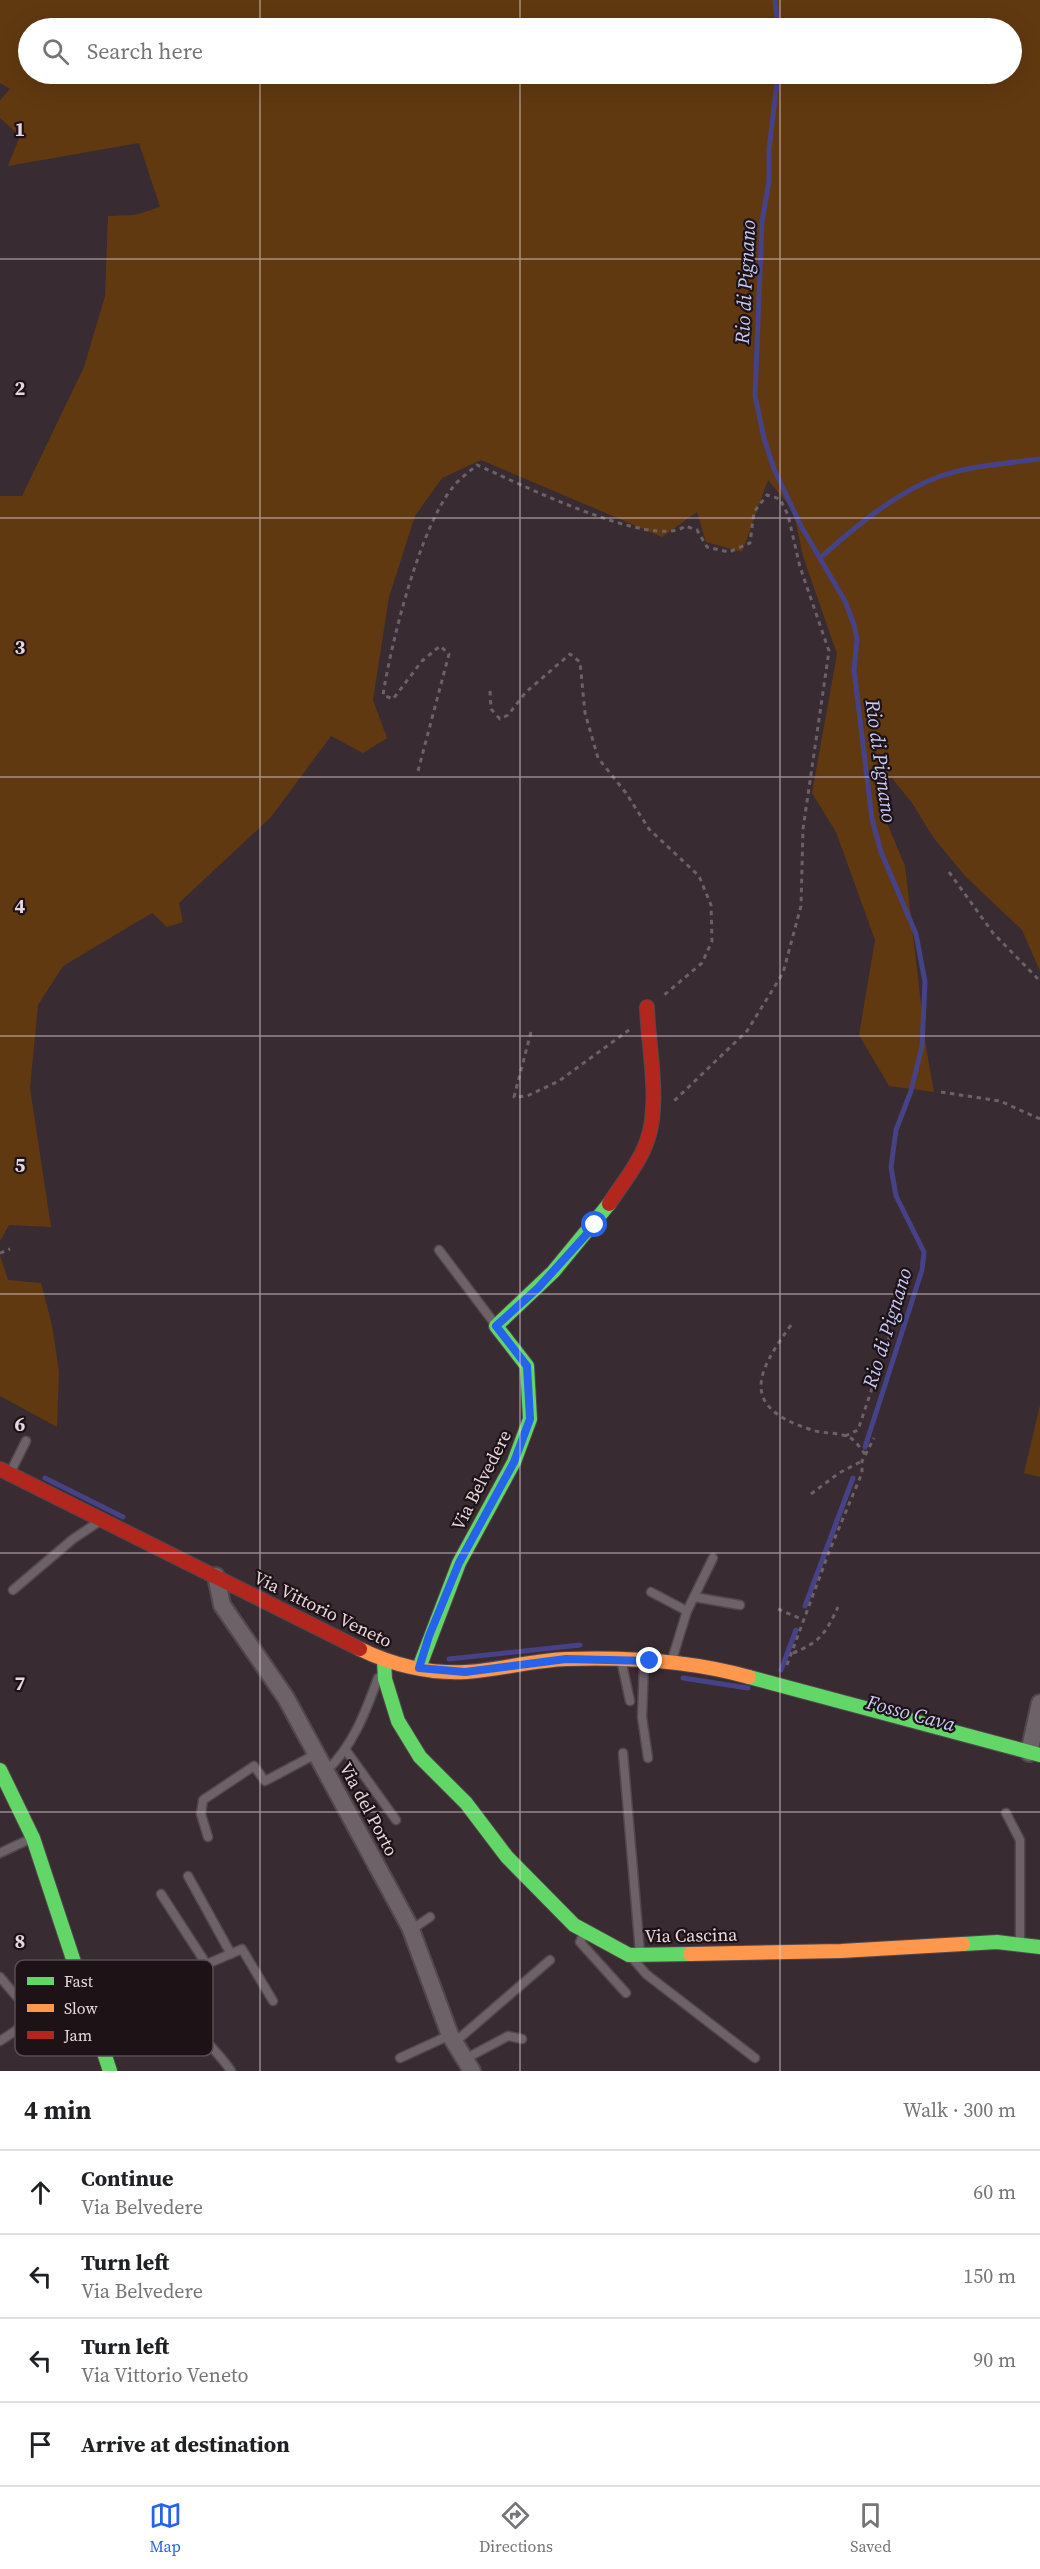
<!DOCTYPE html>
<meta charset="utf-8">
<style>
body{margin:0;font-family:"Source Serif 4",serif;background:#f6f6f6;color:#202124}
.stop{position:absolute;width:18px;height:18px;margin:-14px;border:4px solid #2563eb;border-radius:50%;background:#fff}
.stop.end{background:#2563eb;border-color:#fff;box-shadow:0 2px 6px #0008}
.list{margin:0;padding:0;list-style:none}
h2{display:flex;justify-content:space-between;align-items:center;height:78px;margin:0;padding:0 24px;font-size:26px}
h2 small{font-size:20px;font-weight:400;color:#757577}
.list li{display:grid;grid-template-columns:39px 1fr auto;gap:18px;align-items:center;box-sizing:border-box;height:84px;padding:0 24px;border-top:2px solid #e0e0e0}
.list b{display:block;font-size:22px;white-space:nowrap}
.list p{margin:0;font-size:20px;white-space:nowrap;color:#757577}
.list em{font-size:20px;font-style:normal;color:#757577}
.icon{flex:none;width:33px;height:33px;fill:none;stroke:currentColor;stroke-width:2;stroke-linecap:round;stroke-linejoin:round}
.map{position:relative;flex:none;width:1040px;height:2071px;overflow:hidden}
.search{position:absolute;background:#fff;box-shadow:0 6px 24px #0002;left:18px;right:18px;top:18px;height:66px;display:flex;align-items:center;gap:15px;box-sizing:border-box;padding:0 21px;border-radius:33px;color:#757577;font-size:22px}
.sheet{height:414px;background:#fff}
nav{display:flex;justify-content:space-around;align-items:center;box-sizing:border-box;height:84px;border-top:2px solid #e0e0e0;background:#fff;font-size:16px;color:#757577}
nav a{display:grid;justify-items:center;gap:3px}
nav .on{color:#2563eb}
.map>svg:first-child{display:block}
</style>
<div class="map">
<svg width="1040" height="2071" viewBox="0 0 1040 2071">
<rect width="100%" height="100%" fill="#382b31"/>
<g fill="#613910" fill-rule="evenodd">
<path d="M0,0H1040V971L1022,930L965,876L933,837L912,803L891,777L875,794L905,866L926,1047L934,1092L889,1086L859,1035L875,940L836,832L812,793L837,654L803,556L793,510L768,480L742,552L706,542L697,512L662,537L481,460L442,478L415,516L389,597L373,700L387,738L363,753L331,736L271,817L179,903L183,922L167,927L152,913L63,966L38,1005L30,1088L51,1227L9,1225L0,1241V496H22L84,367L105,296L108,216L135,215L160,207L139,143L8,166L20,136L0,118V100L10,89L0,83ZM28,28H1012V74H28Z"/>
<path d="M0,1255L8,1280L41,1283L52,1325L59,1372L57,1427L0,1396Z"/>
<path d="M1040,1405V1477L1024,1473Z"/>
</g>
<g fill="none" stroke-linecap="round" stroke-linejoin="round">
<g stroke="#464287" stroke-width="5">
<path d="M775,0L778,28"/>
<path d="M778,74L769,149V181L762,222L755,396L764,438L774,469L801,526L845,601L854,625L857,639L854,670L872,819L881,852L916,934L925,982L922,1046L911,1091L896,1130L891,1167L896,1196L924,1252L922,1270L865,1447"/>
<path d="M820,558C855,527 896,492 941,476C971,466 1008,463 1040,459"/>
<path d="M45,1478L123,1517"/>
<path d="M805,1606L853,1478"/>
<path d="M449,1659L580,1645"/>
<path d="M781,1670L796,1630"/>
<path d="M683,1678L748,1688"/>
</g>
<g stroke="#53474c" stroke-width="11">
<g id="lane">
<path d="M439,1250L495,1324"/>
<path d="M10,1473L26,1441"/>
<path d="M13,1590L73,1539L100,1521"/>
<path d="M651,1592L687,1611"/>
<path d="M694,1597L740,1605"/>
<path d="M644,1663L642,1717L648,1758"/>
<path d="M671,1663L687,1611L713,1558"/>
<path d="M622,1664L630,1701"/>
<path d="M345,1749L396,1820"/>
<path d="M623,1753L640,1953"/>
<path d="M326,1771C352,1748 366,1711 378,1678"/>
<path d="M1006,1813L1020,1840V1944"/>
<path d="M208,1837L201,1814L203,1800L254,1766L265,1781L316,1754"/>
<path d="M0,1853L32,1838"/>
<path d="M188,1876L231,1954"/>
<path d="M161,1894L207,1965"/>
<path d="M411,1930L430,1917"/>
<path d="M584,1934L580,1942L626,1993"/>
<path d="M634,1960L646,1974L755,2058"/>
<path d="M0,1977L35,2018"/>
<path d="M153,1987L242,1949L273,2001"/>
<path d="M86,1988C105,1985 128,1980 147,1984C158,1987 223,2058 231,2071"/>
<path d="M0,2041L35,2018L85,1999"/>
<path d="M455,2042L550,1960"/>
<path d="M400,2058L450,2035"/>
<path d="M465,2059L508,2036L522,2039"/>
</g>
</g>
<g stroke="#53474c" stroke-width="20">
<g id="street">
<path d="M216,1576L222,1605L286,1698L410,1927L450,2035L472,2071"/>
<path d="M1029,1753L1040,1703"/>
</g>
</g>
<g stroke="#53474c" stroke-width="16">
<g id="fast">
<path d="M384,1661L385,1679L398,1721L420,1757L466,1803L507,1857L574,1925L629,1955L690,1954"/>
<path d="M419,1668L459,1563L514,1462L530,1419L527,1366L496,1326L553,1272L609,1204"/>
<path d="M749,1677L1040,1755"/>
<path d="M0,1770L33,1838L110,2071"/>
<path d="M963,1944L997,1942L1040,1947"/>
</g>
</g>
<g stroke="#53474c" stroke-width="16">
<g id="slow">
<path d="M360,1649C392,1665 430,1674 466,1672C500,1670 533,1660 567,1659C626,1657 692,1661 749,1677"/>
<path d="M690,1954L841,1951L963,1944"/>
</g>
</g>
<g stroke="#53474c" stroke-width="16">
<g id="jam">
<path d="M609,1204C622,1184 640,1162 647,1141C661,1103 648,1046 647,1007"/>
<path d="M0,1469L360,1649"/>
</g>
</g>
<g stroke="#6b6266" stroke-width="3" stroke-dasharray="4.5 4.5" stroke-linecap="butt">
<path d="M490,691L491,709L500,719L508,715L526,692L570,654L580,662L585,713L598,758L626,793L649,829L699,876L711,905L712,941L702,963L663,996"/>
<path d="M418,771L449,654L440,646L422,661L393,699L383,695C391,643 420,527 453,487C459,479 469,472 477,465C514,481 654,551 685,526L697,530L707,547L729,552L750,543L754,512L767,495L780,499L788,515L800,567L829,651L803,829L801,906L783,973L747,1031L673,1102"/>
<path d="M949,872L993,933L1040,981"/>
<path d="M531,1032L514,1097L527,1096L559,1081L629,1030"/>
<path d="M941,1092L1000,1101L1040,1119"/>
<path d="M0,1253L10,1249"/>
<path d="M791,1325C757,1372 739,1406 809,1429C821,1434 838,1432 849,1437C855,1440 861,1449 865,1454"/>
<path d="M845,1436L858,1430L891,1332"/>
<path d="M811,1494L839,1473L862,1461"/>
<path d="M778,1609L804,1620"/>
<path d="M793,1653C819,1643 826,1633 838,1607"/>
<path d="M787,1665L829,1552L862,1473V1461L874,1438"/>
</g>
<use href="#lane" stroke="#6d6267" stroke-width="8"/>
<use href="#street" stroke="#6d6267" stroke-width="16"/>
<use href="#fast" stroke="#63d668" stroke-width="14"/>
<use href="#slow" stroke="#ff974d" stroke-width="14"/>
<use href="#jam" stroke="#b3261e" stroke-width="14"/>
</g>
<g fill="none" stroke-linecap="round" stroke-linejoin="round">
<path stroke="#2563eb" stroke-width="8" d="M595,1225L538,1288L496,1326L527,1366L530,1419L514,1462L459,1563L429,1636L419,1668L465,1672L566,1659L650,1661"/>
</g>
<path fill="none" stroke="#e7d7dd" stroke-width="1.5" stroke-opacity="0.55" d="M260,0V28M520,0V28M780,0V28M260,74V2071M520,74V2071M780,74V2071M0,259H1040M0,518H1040M0,777H1040M0,1036H1040M0,1294H1040M0,1553H1040M0,1812H1040"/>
<g text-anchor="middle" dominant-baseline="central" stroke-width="4.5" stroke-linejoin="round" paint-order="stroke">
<g font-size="18" fill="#e7d7dd" stroke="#1d1317">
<text transform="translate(481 1480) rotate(-63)">Via Belvedere</text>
<text transform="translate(323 1609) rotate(26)">Via Vittorio Veneto</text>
<text transform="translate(369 1809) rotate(62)">Via del Porto</text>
<text transform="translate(691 1935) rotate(-1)">Via Cascina</text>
</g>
<g font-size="20" font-style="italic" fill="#c7caf6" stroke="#1d1317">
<text transform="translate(745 282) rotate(-87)">Rio di Pignano</text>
<text transform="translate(881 761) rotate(82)">Rio di Pignano</text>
<text transform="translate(887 1328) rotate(-73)">Rio di Pignano</text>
<text transform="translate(911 1713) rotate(15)">Fosso Cava</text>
</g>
</g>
<rect x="15" y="1960" width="198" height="96" rx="9" fill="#1d1317" stroke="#5a4e52" stroke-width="1.5"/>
<rect x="27" y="1977" width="27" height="8" fill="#63d668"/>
<rect x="27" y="2004" width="27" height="8" fill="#ff974d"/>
<rect x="27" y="2031" width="27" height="8" fill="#b3261e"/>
<g font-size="16" fill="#e7d7dd">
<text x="64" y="1987">Fast</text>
<text x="64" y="2014">Slow</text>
<text x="64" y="2041">Jam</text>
</g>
<g font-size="20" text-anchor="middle" font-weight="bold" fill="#e7d7dd" stroke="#1d1317" stroke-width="4.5" stroke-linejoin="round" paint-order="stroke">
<text x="20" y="136">1</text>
<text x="20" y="395">2</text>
<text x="20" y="654">3</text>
<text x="20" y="913">4</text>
<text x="20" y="1172">5</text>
<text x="20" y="1431">6</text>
<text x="20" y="1690">7</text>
<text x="20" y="1948">8</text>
</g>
</svg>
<div class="stop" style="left:595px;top:1225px"></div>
<div class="stop end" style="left:650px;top:1661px"></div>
<div class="search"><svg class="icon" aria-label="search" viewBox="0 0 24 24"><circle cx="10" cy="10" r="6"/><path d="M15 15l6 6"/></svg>Search here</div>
</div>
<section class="sheet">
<h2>4 min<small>Walk · 300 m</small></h2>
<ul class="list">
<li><svg class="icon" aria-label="ahead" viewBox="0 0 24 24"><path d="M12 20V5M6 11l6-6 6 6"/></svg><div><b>Continue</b><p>Via Belvedere</p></div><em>60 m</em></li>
<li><svg class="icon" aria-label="left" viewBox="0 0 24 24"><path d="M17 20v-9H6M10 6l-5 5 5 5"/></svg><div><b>Turn left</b><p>Via Belvedere</p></div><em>150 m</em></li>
<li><svg class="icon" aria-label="left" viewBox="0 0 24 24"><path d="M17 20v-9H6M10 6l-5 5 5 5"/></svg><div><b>Turn left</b><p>Via Vittorio Veneto</p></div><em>90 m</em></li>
<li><svg class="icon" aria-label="arrive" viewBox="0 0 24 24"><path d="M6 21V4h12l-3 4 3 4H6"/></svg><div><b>Arrive at destination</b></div></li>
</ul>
</section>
<nav>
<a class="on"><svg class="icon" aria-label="map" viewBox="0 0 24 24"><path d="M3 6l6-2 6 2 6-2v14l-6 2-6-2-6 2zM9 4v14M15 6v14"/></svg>Map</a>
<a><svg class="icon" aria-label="directions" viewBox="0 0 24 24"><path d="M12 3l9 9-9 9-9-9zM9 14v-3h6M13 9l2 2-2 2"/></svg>Directions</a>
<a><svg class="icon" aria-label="saved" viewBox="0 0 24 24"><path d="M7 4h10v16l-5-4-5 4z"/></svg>Saved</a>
</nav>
